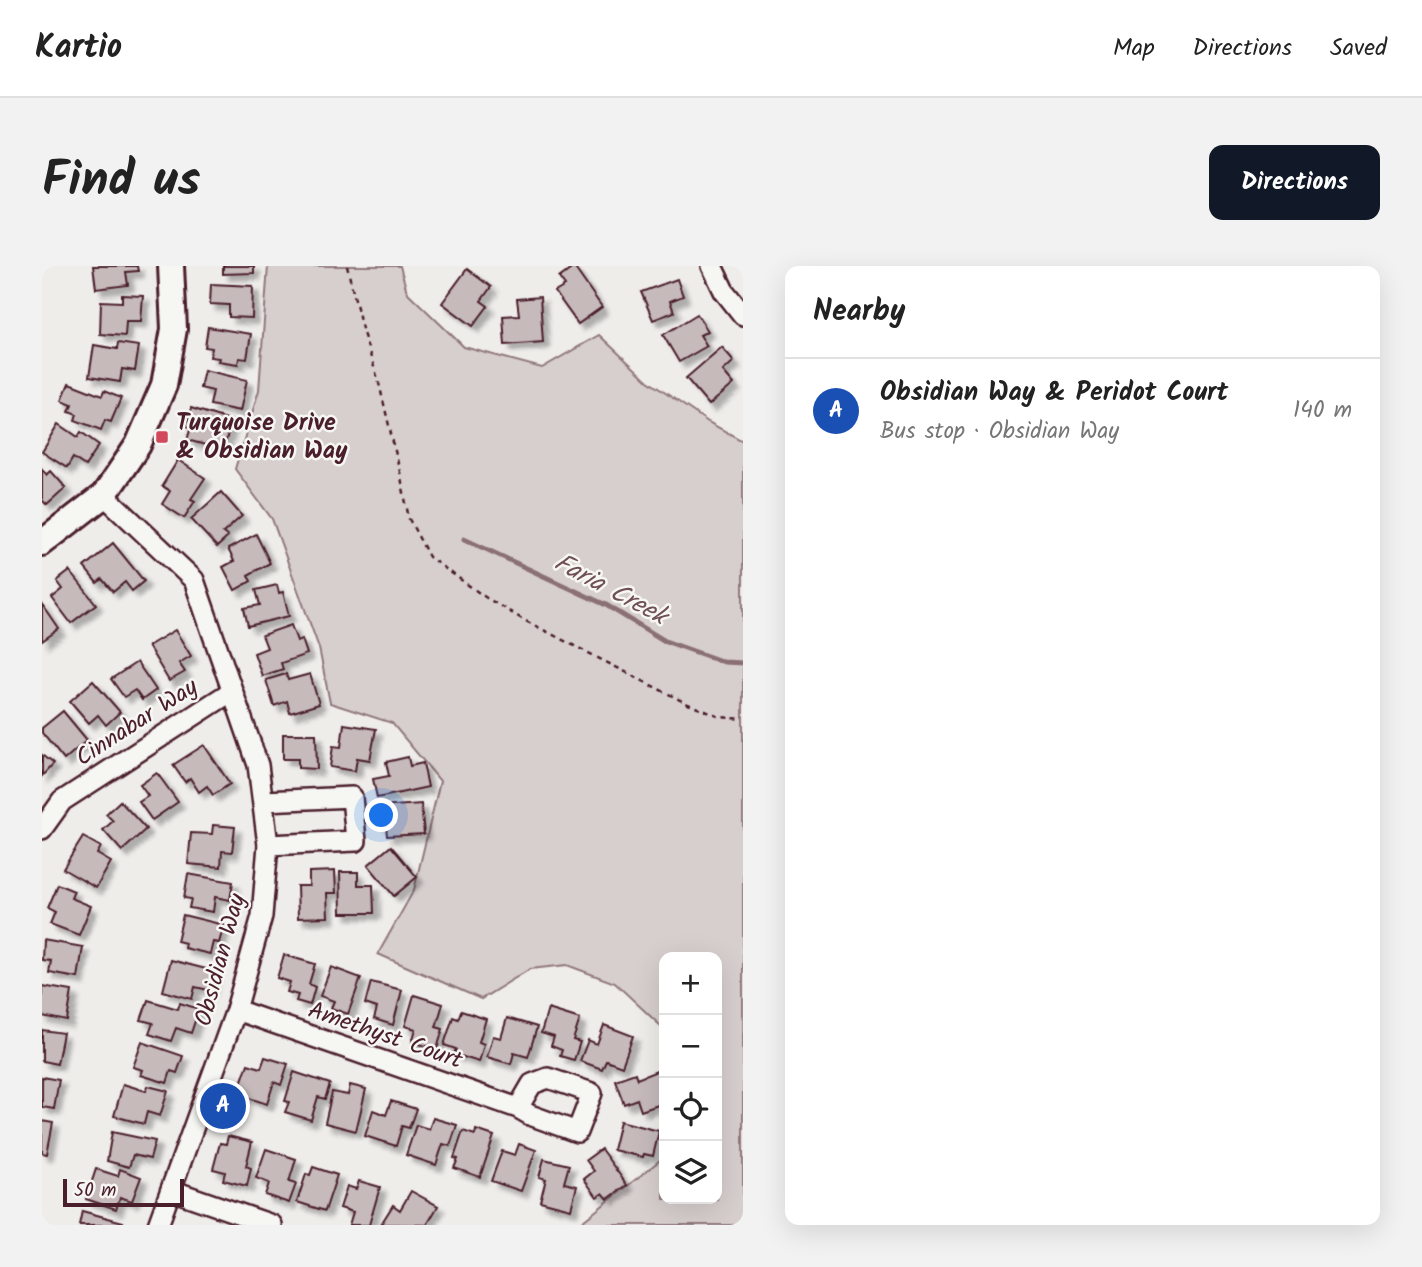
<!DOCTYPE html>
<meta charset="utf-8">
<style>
body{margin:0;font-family:Kalam,sans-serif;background:#f2f2f2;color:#222}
.controls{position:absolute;right:21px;bottom:21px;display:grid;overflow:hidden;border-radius:14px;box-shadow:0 7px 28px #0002}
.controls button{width:63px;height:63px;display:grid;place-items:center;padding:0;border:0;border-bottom:2px solid #e0e0e0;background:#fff;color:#222;font:35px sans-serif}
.scale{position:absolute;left:21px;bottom:18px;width:121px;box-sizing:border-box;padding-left:7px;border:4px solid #4a1f2b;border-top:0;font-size:19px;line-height:24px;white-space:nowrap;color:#4a1f2b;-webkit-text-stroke:5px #f6f6f2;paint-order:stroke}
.you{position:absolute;left:340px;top:550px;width:24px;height:24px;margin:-18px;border:5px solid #fff;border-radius:50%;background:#1a73e8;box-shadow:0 0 0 10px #1a73e833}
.badge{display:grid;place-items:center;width:46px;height:46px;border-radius:50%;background:#111827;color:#fff;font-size:23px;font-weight:700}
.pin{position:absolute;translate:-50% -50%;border:4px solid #fff;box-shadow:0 2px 7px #0006}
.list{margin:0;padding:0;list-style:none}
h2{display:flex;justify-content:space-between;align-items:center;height:91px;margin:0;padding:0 28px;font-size:30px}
h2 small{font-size:23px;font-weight:400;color:#767676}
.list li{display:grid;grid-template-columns:46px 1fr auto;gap:21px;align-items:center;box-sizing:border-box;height:105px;padding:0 28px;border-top:2px solid #e0e0e0}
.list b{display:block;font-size:26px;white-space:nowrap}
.list p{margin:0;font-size:23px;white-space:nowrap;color:#767676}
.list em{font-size:23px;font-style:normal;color:#767676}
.icon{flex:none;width:38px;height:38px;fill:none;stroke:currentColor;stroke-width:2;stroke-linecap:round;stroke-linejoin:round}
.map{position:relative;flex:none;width:701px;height:959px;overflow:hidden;border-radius:14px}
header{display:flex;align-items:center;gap:42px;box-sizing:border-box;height:98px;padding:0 35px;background:#fff;border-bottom:2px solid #e0e0e0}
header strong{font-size:33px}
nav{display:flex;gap:38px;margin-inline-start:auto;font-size:24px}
.intro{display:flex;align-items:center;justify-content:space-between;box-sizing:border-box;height:168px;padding:0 42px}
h1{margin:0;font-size:49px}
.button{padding:18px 32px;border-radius:14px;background:#111827;color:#fff;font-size:24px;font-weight:700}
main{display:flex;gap:42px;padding:0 42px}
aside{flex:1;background:#fff;border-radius:14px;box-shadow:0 7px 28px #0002}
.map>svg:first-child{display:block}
</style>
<header>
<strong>Kartio</strong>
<nav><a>Map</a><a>Directions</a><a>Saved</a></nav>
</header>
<div class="intro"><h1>Find us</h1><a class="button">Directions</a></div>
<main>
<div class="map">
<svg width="701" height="959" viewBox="0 0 701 959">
<defs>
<filter id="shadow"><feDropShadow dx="6" dy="6" stdDeviation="2" flood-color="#0004"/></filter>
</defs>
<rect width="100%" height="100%" fill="#efedea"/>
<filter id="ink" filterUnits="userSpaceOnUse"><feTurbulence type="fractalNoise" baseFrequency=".0143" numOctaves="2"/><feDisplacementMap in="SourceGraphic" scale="14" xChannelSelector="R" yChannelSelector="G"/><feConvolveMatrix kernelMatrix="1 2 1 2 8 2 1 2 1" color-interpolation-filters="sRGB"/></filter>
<g filter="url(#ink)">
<path fill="#d7cfce" stroke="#90777c" stroke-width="2" d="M226,0H358L365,26L422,81L500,102L557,69L606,115L666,156L701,175V959H536L622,891V933H675V691H622V763L573,717L525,699L488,703L439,733L336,688L372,624L398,515L350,457L288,437L277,382L230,253L193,203L217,124Z"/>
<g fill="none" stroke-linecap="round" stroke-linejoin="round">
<path stroke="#8a6f74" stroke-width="5" d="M422,273L564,339L623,375L682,396L701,397"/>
</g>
<g fill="#c6babb" stroke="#4a1f2b" stroke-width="2" filter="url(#shadow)">
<path d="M51,0H95L96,5L84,6L86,19L54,23Z"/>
<path d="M181,0H212V7L181,8Z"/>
<path d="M532,1L560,41L536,58L513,26L523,20L517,12Z"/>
<path d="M425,3L449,21L439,35L446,40L431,60L400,37Z"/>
<path d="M635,13L641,30L628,35L632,46L611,54L599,26Z"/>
<path d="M169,18L211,20L210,52L187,51V39L168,38Z"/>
<path d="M80,29L101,30L99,55H84L83,70L58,68L59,35L80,36Z"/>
<path d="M498,31L501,76L463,79L461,50L477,49L475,33Z"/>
<path d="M655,48L666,65L658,69L665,80L637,96L621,69Z"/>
<path d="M166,61L209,68L205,93L197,92L196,98L176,95L177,92L168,91L170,82L163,81Z"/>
<path d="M76,77L97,80L93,105L80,103L78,116L47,111L52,79L75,83Z"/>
<path d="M680,81L692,95L681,105L692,118L667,139L644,112Z"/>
<path d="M162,104L205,114L198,145L168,139L171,125L158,122Z"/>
<path d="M27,117L60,130L62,125L79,132L69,156L63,154L59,164L33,154L35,148L27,145L30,138L20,134Z"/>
<path d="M149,142L190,155L182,181L172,178L171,181L145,174L149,161L144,160Z"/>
<path d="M17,158L36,171L39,166L57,179L43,200L31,192L25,202L0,186Z"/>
<path d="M136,194L163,212L149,233L153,235L142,252L120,238L128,225L120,220Z"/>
<path d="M0,203L5,209L9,205L24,222L5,239L0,234Z"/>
<path d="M179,226L200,250L181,267L186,271L175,281L149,253Z"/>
<path d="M214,268L228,297L206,309L209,315L193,324L181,301L192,295L186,283Z"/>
<path d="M71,277L102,315L90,325L83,316L71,326L60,313L55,317L42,301Z"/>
<path d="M28,305L54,338L29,357L10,332L21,323L15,315Z"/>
<path d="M235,319L237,327L241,326L247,350L206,360L202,342L218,339L214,324Z"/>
<path d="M0,338L17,363L0,375Z"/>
<path d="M249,359L255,375L260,373L265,388L239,397L241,403L220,410L212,387L225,382L220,369Z"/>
<path d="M133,364L149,390L137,397L143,406L127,415L106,380Z"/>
<path d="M95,396L114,424L100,434L93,424L82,431L69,413Z"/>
<path d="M244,408L246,414L268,408L277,438L248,447L245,435L232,440L224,414Z"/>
<path d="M51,415L78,446L64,459L56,449L47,457L28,435Z"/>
<path d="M21,445L45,474L22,494L0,467V462Z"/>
<path d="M302,458L334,463L328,494L315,492L313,505L288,501L291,480L299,481Z"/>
<path d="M241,468H274L275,503L256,502V493H241Z"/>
<path d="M162,479L188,518L171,529L165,520L157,526L148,512L143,516L131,499Z"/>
<path d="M0,489L11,498L0,510Z"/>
<path d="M366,491L368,500L381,497L386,521L335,532L331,513L347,510L344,496Z"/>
<path d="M115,507L136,536L110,554L97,536L106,530L98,519Z"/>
<path d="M78,535L104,563L80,585L61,564L71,555L64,548Z"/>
<path d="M379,538L382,568L345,570L344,559H339L337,541Z"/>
<path d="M171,559L193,561L190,586L180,585L179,601L146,598L149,567L170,568Z"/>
<path d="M41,571L59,581L55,588L69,596L54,622L21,603Z"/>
<path d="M349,580L375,611L352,630L326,599Z"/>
<path d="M293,605L294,627H285L286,651L256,652L255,620H267V606Z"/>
<path d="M298,606H316V619H331L332,647H299Z"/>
<path d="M146,608L191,616L188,634L173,631L171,646L147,642L149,633L142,632Z"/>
<path d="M15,618L32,625L29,632L49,640L37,669L8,658L13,646L5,642Z"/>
<path d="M141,649L182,659L177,677L171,676L168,688L142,682L143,677L135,675Z"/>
<path d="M1,674L41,681L36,712L7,707L9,695L0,694Z"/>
<path d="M242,689L273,698L267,718L273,721L268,739L254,735L256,729L245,726L248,716L235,712Z"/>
<path d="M129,694L172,705L167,724L153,721L150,733L121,725Z"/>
<path d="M289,701L319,712L306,748L289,742L292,735L278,730Z"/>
<path d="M329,716L360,724L351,759L332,753L335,742L323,738Z"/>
<path d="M0,720L30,725L25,755L0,750Z"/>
<path d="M372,729L401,738L394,761L401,763L395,783L370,776L374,763L363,760Z"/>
<path d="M106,734L136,743L138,737L157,743L149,767L134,762L129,775L107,768L111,757L99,754Z"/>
<path d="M506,743L538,753L531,774L538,776L532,794L518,790L520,784L509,780L512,771L499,767Z"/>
<path d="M419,745L444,753L437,776L442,778L437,796L412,788L414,783L402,779L411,751L416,753Z"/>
<path d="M465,752L495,761L486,791L472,787L469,798L445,791L451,770L459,772Z"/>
<path d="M562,759L591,770L580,800L564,794L560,803L538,795L546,774L555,778Z"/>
<path d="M0,764L21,767L15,798L0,795Z"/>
<path d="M100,776L141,790L135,807L129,805L125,817L99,809L101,804L91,801Z"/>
<path d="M223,791L246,798L239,819L232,816L225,838L195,828L206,798L219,802Z"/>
<path d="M617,804L622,819V837L599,845L595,833L582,838L573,814L593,807L595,813Z"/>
<path d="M252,806L288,818L283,833L276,831L269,854L243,846L247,836L243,835Z"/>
<path d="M0,811L17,814L12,843L0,841Z"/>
<path d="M81,818L104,825L106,820L126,825L118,850L105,846L102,858L72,850Z"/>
<path d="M308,819L324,823L314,865L283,857L290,826L306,829Z"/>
<path d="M349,835L374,843L367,862L360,860L354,880L323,870L331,844L344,849Z"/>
<path d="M391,852L415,859L408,880L401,878L394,899L364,889L374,859L387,863Z"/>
<path d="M0,855L11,857L5,888L0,887Z"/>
<path d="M578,855L617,865L611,890L602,888L601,891L571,884Z"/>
<path d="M434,864L452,870L438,911L412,902L416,893L412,892L421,865L433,869Z"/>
<path d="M70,866L113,875L108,893L91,889L87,901L65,895Z"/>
<path d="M186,870L210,876L204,900L209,902L205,920L181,914L183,906L171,903L178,877L184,878Z"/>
<path d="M477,878L494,884L479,925L449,915L460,885L473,889Z"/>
<path d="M224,883L254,893L247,916L254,918L247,937L223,929L227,917L214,912Z"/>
<path d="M559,883L585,919L566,933L561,927L555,931L542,913L552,905L544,894Z"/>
<path d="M502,893L527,899L522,917L535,920L529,943L498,935L504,913L497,911Z"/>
<path d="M271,901L295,909L283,945L255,936L264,908L268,909Z"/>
<path d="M54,903L76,910L78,903L99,911L90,935L78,931L74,943L44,933Z"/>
<path d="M317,915L338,921L327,959H307L311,946L298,942L305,920L314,923Z"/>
<path d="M369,925L396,940L385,959L339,958L351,939L358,944Z"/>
<path d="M40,945L81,956L80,959H37Z"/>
</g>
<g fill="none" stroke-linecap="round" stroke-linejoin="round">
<g stroke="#4a1f2b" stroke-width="24">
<g id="minor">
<path d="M670,0L682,25L701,49"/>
<path d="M62,229L152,314L216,499L226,579L220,650L194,744L116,959"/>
<path d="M222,535L310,531L314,575L226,579"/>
<path d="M0,563L20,535L190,425"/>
<path d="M194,744L476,842L488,849L535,866L550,827L506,812L490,818L476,842"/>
<path d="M129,924L230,959"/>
</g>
</g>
<g stroke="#4a1f2b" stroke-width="30">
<path id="tertiary" d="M0,277L62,229L96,179L122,119L132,63L129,0"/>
</g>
<path stroke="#4a1f2b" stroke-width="2.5" stroke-dasharray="5 5" stroke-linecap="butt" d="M305,0L321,67L336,113L358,206L367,253L387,291L443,331L480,353L646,438L678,451L701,453"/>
<use href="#minor" stroke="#f6f6f2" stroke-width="19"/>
<use href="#tertiary" stroke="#f6f6f2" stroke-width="24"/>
</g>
</g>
<rect fill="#d1495b" stroke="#f6f6f2" stroke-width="2.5" x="113" y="164" width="14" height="14" rx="3.5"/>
<g text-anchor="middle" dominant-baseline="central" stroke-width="5" stroke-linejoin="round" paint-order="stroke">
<g font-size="24" font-weight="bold" fill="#4a1f2b" stroke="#f6f6f2" text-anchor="start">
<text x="134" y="157">Turquoise Drive<tspan x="134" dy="28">&amp; Obsidian Way</tspan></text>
</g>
<g font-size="24" fill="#4a1f2b" stroke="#f6f6f2">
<text transform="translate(95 457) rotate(-33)">Cinnabar Way</text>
<text transform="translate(179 694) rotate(-75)">Obsidian Way</text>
<text transform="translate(343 770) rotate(19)">Amethyst Court</text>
</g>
<g font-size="26" font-style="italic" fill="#6f4e56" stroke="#f6f6f2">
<text transform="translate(568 324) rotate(28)">Faria Creek</text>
</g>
</g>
</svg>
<div class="controls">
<button>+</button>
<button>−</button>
<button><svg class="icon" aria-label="locate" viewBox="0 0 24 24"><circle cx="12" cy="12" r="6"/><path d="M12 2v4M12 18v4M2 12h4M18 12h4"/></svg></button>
<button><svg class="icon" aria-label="layers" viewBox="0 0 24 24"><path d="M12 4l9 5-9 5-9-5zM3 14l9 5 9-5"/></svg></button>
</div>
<div class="scale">50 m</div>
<div class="you"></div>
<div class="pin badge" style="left:181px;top:840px;background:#1a4fb4">A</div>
</div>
<aside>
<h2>Nearby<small></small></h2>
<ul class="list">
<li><span class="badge" style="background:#1a4fb4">A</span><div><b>Obsidian Way &amp; Peridot Court</b><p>Bus stop · Obsidian Way</p></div><em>140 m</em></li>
</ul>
</aside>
</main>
